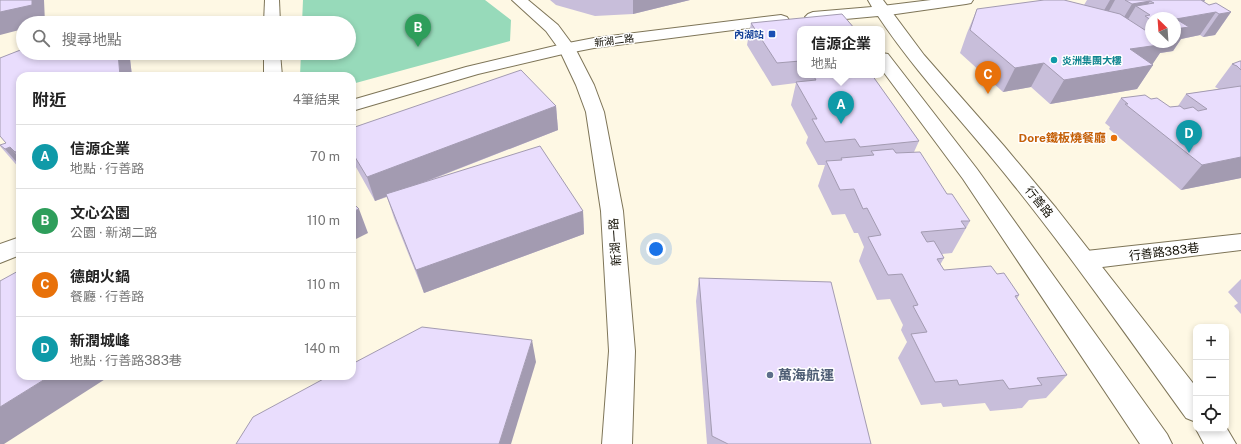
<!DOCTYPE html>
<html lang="zh-TW">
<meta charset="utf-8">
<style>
body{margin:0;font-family:"Public Sans","Noto Sans TC",sans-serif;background:#f2f2f2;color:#222}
.controls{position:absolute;right:12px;bottom:12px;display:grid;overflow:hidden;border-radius:8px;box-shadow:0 2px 6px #0003}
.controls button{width:36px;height:36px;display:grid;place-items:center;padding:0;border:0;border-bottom:1px solid #e0e0e0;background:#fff;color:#222;font:20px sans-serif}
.compass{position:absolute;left:1145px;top:12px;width:36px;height:36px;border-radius:50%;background:#fff;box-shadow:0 2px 6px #0003;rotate:335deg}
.you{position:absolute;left:656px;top:249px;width:14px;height:14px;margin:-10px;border:3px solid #fff;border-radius:50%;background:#1a73e8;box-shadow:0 0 0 6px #1a73e833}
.badge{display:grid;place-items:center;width:26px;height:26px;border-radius:50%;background:#111827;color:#fff;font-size:13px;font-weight:700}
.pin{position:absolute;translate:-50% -33px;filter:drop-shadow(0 1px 2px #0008)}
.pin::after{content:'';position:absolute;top:21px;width:14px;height:12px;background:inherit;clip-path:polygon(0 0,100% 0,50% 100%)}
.popup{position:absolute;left:797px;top:26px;width:88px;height:52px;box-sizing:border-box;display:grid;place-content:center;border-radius:8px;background:#fff;filter:drop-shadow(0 1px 3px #0005);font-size:13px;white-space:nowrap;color:#767676}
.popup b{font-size:15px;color:#222}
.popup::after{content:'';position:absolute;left:50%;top:100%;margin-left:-8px;border:8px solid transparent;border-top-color:#fff}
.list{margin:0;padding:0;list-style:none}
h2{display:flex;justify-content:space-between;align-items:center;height:52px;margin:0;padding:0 16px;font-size:17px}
h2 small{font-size:13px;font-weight:400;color:#767676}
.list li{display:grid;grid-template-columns:26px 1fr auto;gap:12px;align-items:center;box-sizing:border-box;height:64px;padding:0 16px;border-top:1px solid #e0e0e0}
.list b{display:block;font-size:15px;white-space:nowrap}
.list p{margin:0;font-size:13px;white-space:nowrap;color:#767676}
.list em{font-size:13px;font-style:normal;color:#767676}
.icon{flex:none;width:22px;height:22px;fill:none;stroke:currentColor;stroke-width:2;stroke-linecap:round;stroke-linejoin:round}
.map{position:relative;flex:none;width:1241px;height:444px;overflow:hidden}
.search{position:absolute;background:#fff;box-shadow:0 2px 6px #0003;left:16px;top:16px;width:340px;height:44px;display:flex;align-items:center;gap:10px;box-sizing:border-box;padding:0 14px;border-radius:22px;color:#767676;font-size:15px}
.panel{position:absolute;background:#fff;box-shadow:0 2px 6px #0003;left:16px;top:72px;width:340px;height:308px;border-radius:12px}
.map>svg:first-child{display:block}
</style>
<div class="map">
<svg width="1241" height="444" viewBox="0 0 1241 444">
<rect width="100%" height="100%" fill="#fef8e4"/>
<path fill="#97daba" d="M303,0H485L511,20L510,41L352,84V76H300L301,53H349V23H302Z"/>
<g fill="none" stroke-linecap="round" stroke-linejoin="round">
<g stroke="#7e7558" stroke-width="2">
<g id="street">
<path d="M265,0H279L280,23H264Z"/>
<path d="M512,0H528L558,25L575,48L594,85L604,112L623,211L635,351L632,444H602L609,351L601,211L586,112L576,85L559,49L546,31Z"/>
<path d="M931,0H973L971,3L966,4L882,16L877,14L874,11L877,8L882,6Z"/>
<path d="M264,53H280L282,76H264Z"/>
<path d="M1241,234V250L1086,269L1078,266L1074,260L1078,254L1086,251Z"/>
</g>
</g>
<g stroke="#7e7558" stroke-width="2">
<g id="secondary">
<path d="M868,0H883L924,55L1004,146L1056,208L1196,387V422L1186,418C1129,339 1074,260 1013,184C969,128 918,76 878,16L813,22L808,20L805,17L808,14L813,12L872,7Z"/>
<path d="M781,15L787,17L789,20L787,23L594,48L563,54L478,74L352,111V100L466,67L563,44L594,38Z"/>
<path d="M882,53L888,54L977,169L1167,434L1172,444H1140L963,179L882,70Z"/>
<path d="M20,237V255L0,263V244Z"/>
<path d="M1226,427L1236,444H1204L1196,429H1226Z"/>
</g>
</g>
<use href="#street" fill="#fff" fill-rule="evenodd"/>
<use href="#secondary" fill="#fff" fill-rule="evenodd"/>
</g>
<g fill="#c8beda" fill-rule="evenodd">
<path d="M550,0H690L633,14L595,16L556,5Z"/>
<path d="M1087,0H1205L1204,2L1209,5L1231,12L1215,35L1203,37L1200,35L1181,39L1173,51L1160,53L1152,64L1153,65L1137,89L1050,104L1031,87L1003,92L960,53L967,33L977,9L1084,5ZM1151,18H1175V42H1151Z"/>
<path d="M751,23L800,29V75H872L919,141L914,152L947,194L970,221L952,253L942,254L944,258L940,265L944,270L997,274L1019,295L1017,299L1067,375L1046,398L1029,400L1022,408L990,411L985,403L943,407L941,403L921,405L898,358L907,342L901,330L903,325L890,299L877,300L859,261L864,247L858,233H854L845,214L832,215L818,186L825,165H818L806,143L808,137L791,105L796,83L772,86L747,45Z"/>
<path d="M23,49V53H46L50,56L59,53H132L135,57L130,59L132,76H20V169L0,146L6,143L0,136V58Z"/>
<path d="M1241,61V178L1181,190L1109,129L1110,127L1105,123L1121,98L1151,99L1170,107L1178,106L1186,94L1219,89L1215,87L1232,64Z"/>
<path d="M556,106L558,130L423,183L583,211L584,234L424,293L394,218L387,197L375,201L352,160V128Z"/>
<path d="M699,278L871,444H707L696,301Z"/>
<path d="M1241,279V314L1234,306L1238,303L1228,292Z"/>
</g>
<g fill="#a39bb1">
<path d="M32,0H44L45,23H23V29L0,35V12Z"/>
<path d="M633,0H690L633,14Z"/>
<path d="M1110,0H1115L1105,18L1099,19Z"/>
<path d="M1199,0H1205L1195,16L1216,12L1200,35L1181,39L1173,51L1160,53L1152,65H1153L1137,89L1050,104L1064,80L1130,49L1160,42H1175V20Z"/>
<path d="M1150,1L1144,11L1136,6L1124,26L1118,27L1132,4Z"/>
<path d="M1231,12L1215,35L1203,37L1219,14Z"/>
<path d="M118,53H132L135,57L130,59L132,76H120Z"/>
<path d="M1044,63L1031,87L1003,92L1015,68Z"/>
<path d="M556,106L558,130L375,201L367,177Z"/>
<path d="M10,147L20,159V166L5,149Z"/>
<path d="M20,150V159L15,152Z"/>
<path d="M1241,157V178L1181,190L1202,165Z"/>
<path d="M359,209L368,233L352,241V212Z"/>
<path d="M583,211L584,234L424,293L416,270Z"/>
<path d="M532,340L536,362L511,444H499Z"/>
<path d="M50,376H110L4,444H0V407Z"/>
</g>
<g fill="#e9ddfd" stroke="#a39bb1">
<path d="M0,0H32V5L0,12Z"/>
<path d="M1044,0H1064L1120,14L1151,34V42H1163L1166,44L1130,49L1153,65L1064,80L1044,63L1015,68L970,30L977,9Z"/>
<path d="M1125,0H1201L1209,5L1216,3L1231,12L1219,14L1216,12L1176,19L1189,27L1175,29V18H1151V20L1145,16L1150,15L1136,6L1154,3L1150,1L1132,4Z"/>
<path d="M842,14L855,29H800V61L777,63L751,23Z"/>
<path d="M23,49V53H46L50,56L59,53H118L120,76H20V150L15,152L10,147L5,149L0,145L6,143L0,136V58Z"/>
<path d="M1240,61H1241V70L1237,66L1232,64Z"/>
<path d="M521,70L556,106L367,177L352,152V128Z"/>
<path d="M813,75H872L919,141L860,147L855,139L825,142L812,119H817L796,82L816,80Z"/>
<path d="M1241,86V157L1202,165L1125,104H1128L1121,98L1145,95L1151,99L1157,98L1170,107L1180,106L1184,109L1193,107L1198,111L1207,109L1186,94Z"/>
<path d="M540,146L583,211L416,270L386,194Z"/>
<path d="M893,149L896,153L920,152L947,194H952L970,221H961L966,228L921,232L927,242L934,241L944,258L937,259L944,270L991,266L997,274L1004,273L1019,295L1015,296L1067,375L1037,378L1042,385L1009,389L1003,380L959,385L957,380L935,382L911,334L927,332L913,306L918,305L902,274L888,275L868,237L881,235L867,208L863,209L854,189L840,190L826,161L842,160L841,158L874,155L871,151Z"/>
<path d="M352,202L359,209L352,212Z"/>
<path d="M20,270V376H50L0,407V281Z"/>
<path d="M699,278L831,282L871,444H728L712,436Z"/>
<path d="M422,327L532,340L499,444H236L253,417L329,376H352V364Z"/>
</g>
<rect fill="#1a4fb4" stroke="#fff" stroke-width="1.5" x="768" y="30" width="8" height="8" rx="2"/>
<circle fill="#0f9aa8" stroke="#fff" stroke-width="1.5" cx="1054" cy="60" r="4"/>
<circle fill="#e8710a" stroke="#fff" stroke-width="1.5" cx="1114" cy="138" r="4"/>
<circle fill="#5c6f8a" stroke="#fff" stroke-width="1.5" cx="770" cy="375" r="4"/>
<g text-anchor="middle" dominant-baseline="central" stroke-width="3" stroke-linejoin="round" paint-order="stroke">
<g font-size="10" font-weight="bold" fill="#164399" stroke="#fff" text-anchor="end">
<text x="764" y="34">內湖站</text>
</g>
<g font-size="10" fill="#120f04" stroke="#fff">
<text transform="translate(614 40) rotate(-7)">新湖二路</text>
</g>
<g font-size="10" font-weight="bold" fill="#0d838f" stroke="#fff" text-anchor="start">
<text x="1062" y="60">炎洲集團大樓</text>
</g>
<g font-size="12" font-weight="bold" fill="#c56008" stroke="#fff" text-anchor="end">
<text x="1106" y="138">Dore鐵板燒餐廳</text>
</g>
<g font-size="12" fill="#120f04" stroke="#fff">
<text transform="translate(1039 202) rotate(51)">行善路</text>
<text transform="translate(615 242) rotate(-94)">新湖一路</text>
<text transform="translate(1164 252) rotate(-7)">行善路383巷</text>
</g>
<g font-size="14" font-weight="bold" fill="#4e5e75" stroke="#fff" text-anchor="start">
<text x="778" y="375">萬海航運</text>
</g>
</g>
</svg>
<div class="controls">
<button>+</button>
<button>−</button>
<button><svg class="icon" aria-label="locate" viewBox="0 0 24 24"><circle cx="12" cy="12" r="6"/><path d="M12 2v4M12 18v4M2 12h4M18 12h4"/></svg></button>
</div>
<svg class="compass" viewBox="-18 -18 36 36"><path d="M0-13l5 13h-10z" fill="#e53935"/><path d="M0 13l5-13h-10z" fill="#767676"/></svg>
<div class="you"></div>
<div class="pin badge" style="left:841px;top:124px;background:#0f9aa8">A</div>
<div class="popup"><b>信源企業</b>地點</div>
<div class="pin badge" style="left:418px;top:47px;background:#2e9e5b">B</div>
<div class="pin badge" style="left:988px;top:94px;background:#e8710a">C</div>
<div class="pin badge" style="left:1189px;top:153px;background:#0f9aa8">D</div>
<div class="search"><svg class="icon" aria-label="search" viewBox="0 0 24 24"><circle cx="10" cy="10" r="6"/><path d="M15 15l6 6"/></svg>搜尋地點</div>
<section class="panel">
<h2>附近<small>4筆結果</small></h2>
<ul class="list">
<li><span class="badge" style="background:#0f9aa8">A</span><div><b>信源企業</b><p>地點 · 行善路</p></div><em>70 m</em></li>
<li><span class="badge" style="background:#2e9e5b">B</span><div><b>文心公園</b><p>公園 · 新湖二路</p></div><em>110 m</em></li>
<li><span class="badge" style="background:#e8710a">C</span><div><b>德朗火鍋</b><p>餐廳 · 行善路</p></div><em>110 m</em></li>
<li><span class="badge" style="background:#0f9aa8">D</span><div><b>新潤城峰</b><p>地點 · 行善路383巷</p></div><em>140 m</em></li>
</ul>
</section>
</div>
